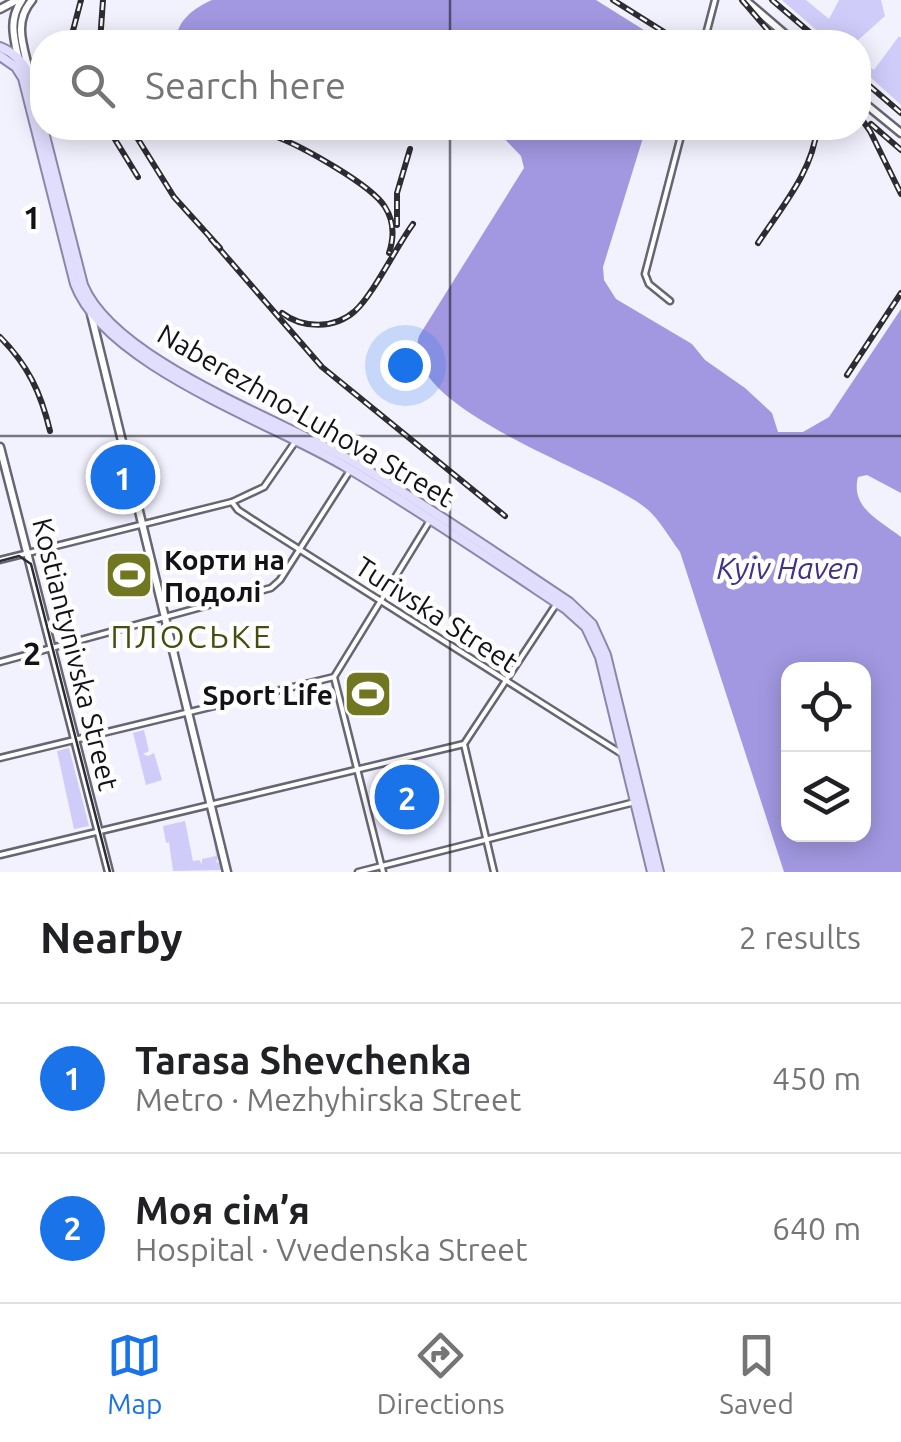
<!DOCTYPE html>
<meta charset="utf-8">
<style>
body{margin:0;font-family:Ubuntu,sans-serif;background:#f2f2f2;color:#202124}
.controls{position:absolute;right:30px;bottom:30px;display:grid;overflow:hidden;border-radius:20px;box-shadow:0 5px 25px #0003}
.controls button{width:90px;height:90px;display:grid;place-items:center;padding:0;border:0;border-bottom:2px solid #e0e0e0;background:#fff;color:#202124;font:50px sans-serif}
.you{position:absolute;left:405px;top:365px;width:35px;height:35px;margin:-25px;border:8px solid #fff;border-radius:50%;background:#1a73e8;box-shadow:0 0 0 15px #1a73e833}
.badge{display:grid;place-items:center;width:65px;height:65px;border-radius:50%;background:#1a73e8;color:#fff;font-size:32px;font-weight:700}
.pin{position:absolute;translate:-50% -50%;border:5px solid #fff;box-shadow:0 2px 10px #0006}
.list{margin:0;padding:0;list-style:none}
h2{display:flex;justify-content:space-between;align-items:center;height:130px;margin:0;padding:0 40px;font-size:42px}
h2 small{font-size:32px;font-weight:400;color:#757577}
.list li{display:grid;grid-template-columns:65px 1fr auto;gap:30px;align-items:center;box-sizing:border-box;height:150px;padding:0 40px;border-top:2px solid #e0e0e0}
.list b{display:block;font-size:38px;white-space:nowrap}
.list p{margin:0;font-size:32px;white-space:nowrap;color:#757577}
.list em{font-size:32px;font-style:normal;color:#757577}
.icon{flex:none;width:55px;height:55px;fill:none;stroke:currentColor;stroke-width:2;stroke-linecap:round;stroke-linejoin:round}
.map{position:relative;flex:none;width:901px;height:872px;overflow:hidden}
.search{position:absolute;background:#fff;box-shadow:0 5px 25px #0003;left:30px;right:30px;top:30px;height:110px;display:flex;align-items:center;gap:25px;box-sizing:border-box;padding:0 35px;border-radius:40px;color:#757577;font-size:38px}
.sheet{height:430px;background:#fff}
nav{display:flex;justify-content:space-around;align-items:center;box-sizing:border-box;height:140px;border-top:2px solid #e0e0e0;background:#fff;font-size:28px;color:#757577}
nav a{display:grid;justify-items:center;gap:5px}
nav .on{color:#1a73e8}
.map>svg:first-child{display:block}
</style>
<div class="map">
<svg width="901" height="872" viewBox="0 0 901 872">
<rect width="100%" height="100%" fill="#f2f1fe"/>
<g fill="#d0ccfa">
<path d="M782,0H806L829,19L839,0H881L885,16L856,42H830Z"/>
<path d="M899,36L901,38V105L858,66L859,59L874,70Z"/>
<path d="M144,730L149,751L143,754L148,756L154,753L162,780L146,785L133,733Z"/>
<path d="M69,748L89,826L74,829L57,751Z"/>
<path d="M185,821L193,861L199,860L202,864V859L216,856L213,834L218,858L216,862L219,863L221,870L173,871L169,842L166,843L163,826Z"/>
</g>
<g fill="#a198e1" fill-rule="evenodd">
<path d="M212,0H596L663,42H396L375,33L356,42H176C176,21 194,8 212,0Z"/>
<path d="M494,128H646L603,267L604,280L616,299L692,344L705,360L745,388L772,413L778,432H803L829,417L901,309V493L867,475L858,477C850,508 881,521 901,537V872H784L680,552C670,539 660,520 647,509C605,472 396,409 419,336L524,168L521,156ZM788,669H864V834H788Z"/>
</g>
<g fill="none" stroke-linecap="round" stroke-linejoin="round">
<g stroke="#666573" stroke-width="9">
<g id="street">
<path d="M704,42L715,0"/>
<path d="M670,301L649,284L645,274L683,128"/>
<path d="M232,502L238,510L264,527L622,754"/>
<path d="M0,560L232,502L264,487L295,442"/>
<path d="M0,662L271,588L280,580L351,469"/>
<path d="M334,677L383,872"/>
<path d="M0,758L334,677L429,522"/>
<path d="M0,855L464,744"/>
<path d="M358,872L635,802"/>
<path d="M494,872L464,744L557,603"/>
</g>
</g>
<g stroke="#666573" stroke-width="11">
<g id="secondary">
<path d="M745,0L794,42"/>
<path d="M0,9L17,0"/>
<path d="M19,61C14,38 8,20 22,0"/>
<path d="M29,70C23,45 13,22 32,0"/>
<path d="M858,98L901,133"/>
<path d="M90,310L227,872"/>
<path d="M0,447L109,872"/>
</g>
</g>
<g stroke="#8b87ac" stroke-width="12">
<g id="primary">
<path d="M0,47C34,61 35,94 42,126"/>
<path d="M0,56L16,67L23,78L75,284C105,366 276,424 348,468C422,512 494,561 566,609L586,627L600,657L652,872"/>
<path d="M43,128L83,285C114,361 281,420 352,461C426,505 497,554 569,602L592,624L606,655L659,872"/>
</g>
</g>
<use href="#street" stroke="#fff" stroke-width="4"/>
<use href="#secondary" stroke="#fff" stroke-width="6"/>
<use href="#primary" stroke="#e0ddfd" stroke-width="8"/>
<path stroke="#2d2c33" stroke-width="2.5" d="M0,561L19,556L31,564L110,872"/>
<g stroke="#2d2c33" stroke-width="6">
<g id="rail">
<path d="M613,0L680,42"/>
<path d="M742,0L778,42"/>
<path d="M772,0L821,42"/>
<path d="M70,42L81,0"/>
<path d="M100,42L103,0"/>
<path d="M858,76L901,113"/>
<path d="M858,114L870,131L901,194"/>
<path d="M871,124L901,150"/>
<path d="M108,128L138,177"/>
<path d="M131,128L174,197L220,248"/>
<path d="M277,137C301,146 372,185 385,207C394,221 394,238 389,253"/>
<path d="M397,225V193L410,149"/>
<path d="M211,239L322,367L505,516"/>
<path d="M758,243C781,208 813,171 817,128"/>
<path d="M282,313C303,329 335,329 355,311C373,295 396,247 413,224"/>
<path d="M0,337C28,365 41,393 50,431"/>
<path d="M847,375L901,293"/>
</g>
</g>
<use href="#rail" stroke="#fff" stroke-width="2.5" stroke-dasharray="8" stroke-linecap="butt"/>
</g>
<path fill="none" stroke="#131218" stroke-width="2.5" stroke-opacity="0.55" d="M450,0V42M450,128V872M0,436H901"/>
<defs>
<g id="stadium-square" transform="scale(2.5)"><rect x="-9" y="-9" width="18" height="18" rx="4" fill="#707720" stroke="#fff"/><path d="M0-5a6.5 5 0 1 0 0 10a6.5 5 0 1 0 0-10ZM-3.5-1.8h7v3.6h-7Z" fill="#fff"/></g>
</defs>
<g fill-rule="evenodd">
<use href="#stadium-square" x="129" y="575"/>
<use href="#stadium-square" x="368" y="694"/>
</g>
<g text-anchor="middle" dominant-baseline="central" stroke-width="9" stroke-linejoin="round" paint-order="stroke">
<g font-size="28" fill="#131218" stroke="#fff">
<text transform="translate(306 415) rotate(30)">Naberezhno-Luhova Street</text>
<text transform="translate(437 614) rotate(33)">Turivska Street</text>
<text transform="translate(76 654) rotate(76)">Kostiantynivska Street</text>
</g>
<g font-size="28" font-weight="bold" fill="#131218" stroke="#fff" text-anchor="start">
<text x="164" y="559">Корти на<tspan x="164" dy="32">Подолі</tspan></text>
<text x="333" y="694" text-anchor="end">Sport Life</text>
</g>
<g font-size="30" font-style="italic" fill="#443085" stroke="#fff">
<text x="788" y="568">Kyiv Haven</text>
</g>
<g font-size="32" letter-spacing="2.5" fill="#474c10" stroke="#fff">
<text x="192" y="636">ПЛОСЬКЕ</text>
</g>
</g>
<g font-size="32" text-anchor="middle" font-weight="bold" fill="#131218" stroke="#fff" stroke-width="9" stroke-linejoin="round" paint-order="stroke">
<text x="32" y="229">1</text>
<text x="32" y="665">2</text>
</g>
</svg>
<div class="controls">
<button><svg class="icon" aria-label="locate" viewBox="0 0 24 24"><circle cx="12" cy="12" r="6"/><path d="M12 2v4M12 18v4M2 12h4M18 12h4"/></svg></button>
<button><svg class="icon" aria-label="layers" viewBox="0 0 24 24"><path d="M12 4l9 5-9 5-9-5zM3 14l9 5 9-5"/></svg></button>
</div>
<div class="you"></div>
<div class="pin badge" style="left:123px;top:477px">1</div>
<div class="pin badge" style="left:407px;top:797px">2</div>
<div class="search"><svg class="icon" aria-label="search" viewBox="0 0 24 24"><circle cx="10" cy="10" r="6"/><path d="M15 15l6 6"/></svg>Search here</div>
</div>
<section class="sheet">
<h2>Nearby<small>2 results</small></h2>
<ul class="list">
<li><span class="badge">1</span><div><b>Tarasa Shevchenka</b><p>Metro · Mezhyhirska Street</p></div><em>450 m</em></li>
<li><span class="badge">2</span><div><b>Моя сім’я</b><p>Hospital · Vvedenska Street</p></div><em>640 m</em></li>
</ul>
</section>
<nav>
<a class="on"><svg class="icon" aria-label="map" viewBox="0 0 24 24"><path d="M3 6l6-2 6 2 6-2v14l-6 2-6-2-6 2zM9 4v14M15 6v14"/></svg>Map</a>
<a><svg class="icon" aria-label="directions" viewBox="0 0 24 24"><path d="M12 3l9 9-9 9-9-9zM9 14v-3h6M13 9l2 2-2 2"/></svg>Directions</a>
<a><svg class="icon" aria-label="saved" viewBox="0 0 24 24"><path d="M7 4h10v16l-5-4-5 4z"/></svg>Saved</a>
</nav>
